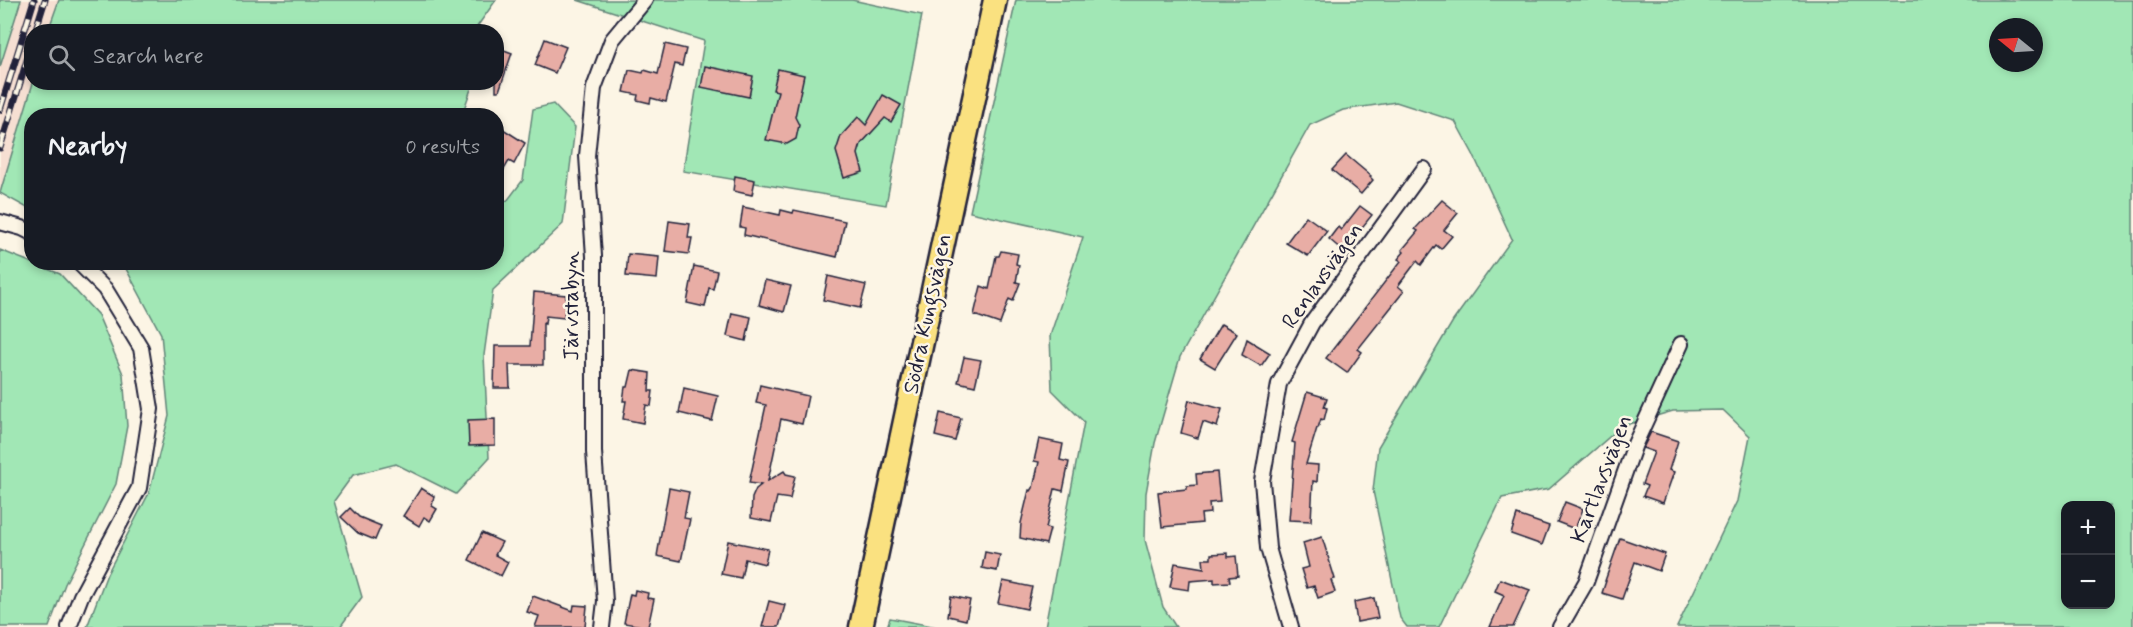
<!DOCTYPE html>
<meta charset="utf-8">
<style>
body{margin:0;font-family:Mynerve,sans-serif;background:#20242c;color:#f1f3f6}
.controls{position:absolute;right:18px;bottom:18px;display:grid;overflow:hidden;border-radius:12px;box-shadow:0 3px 9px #0003}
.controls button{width:54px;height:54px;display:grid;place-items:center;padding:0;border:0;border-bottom:2px solid #363941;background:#171b24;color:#f1f3f6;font:30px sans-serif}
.compass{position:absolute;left:1989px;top:18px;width:54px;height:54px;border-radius:50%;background:#171b24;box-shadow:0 3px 9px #0003;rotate:288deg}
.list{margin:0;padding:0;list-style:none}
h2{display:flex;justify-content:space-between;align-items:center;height:78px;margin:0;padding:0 24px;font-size:26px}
h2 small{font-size:20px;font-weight:400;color:#9ea1a6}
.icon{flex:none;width:33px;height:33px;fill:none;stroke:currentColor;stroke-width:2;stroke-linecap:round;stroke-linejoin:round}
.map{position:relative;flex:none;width:2133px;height:627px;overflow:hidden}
.search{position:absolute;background:#171b24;box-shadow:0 3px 9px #0003;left:24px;top:24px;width:480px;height:66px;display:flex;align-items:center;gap:15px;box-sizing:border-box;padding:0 21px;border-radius:24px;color:#9ea1a6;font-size:22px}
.panel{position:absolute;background:#171b24;box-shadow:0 3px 9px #0003;left:24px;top:108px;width:480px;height:162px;border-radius:24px}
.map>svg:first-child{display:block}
</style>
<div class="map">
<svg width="2133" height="627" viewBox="0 0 2133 627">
<rect width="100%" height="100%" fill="#fcf5e5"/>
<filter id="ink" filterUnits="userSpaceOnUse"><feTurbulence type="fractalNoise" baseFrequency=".0167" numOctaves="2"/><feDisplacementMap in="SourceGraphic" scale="12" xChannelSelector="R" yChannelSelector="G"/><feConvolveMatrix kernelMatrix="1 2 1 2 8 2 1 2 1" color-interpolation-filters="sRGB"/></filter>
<g filter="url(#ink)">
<path fill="#f6dfd2" d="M21,0H59L48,31L32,32L33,83L0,193V67Z"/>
<g fill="#a1e7b5" stroke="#628478" stroke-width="1.5" fill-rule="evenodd">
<path d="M0,0H21L0,67Z"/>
<path d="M59,0H496L474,31H48Z"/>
<path d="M577,0H852L922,15L886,205L683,171L704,41Z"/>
<path d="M1016,0H2133V627H1677L1737,501L1750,436L1723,410L1673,411L1622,426L1549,489L1502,498L1439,627H1407L1400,618L1373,491L1378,447L1453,321L1512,239L1473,154L1455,121L1396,102L1343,110L1310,125L1180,357L1155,443L1146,493L1145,540L1163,607L1176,627H1045L1084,422L1052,390L1050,336L1083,237L970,212ZM1998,27H2034V63H1998ZM2066,506H2110V604H2066Z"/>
<path d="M33,83L473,82V83L462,115L32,116L31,210L0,193Z"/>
<path d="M553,104L575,127L563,224L493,290L484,355L489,458L456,494L396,464L353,475L334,501L362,597L340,627H87L107,574L149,493L169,416L161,334L125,267L119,263L496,262L497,194L507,201L523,180L533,109Z"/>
<path d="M0,250L60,274L98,315L123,374L127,426L116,484L65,584L49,627H0Z"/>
<path d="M890,618L937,627H887Z"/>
</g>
<g fill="#e8ada5" stroke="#22223b" stroke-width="1.5">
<path d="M545,39L566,47L555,73L535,65Z"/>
<path d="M665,44L686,49L682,66L675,64L666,102L651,98L650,103L637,100L638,95L624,92L629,70L643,73L644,70L658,74Z"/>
<path d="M496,47L512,53L499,91H496Z"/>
<path d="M705,66L753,76L749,97L701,87Z"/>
<path d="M778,69L804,75L795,117L799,125L796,139L787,144L766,140L778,91L773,90Z"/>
<path d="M883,95L901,105L891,122L885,118L861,144L858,154L863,172L844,178L836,151L841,136L858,117L866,125Z"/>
<path d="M503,129L525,143L514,164L509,161L496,183V141Z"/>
<path d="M1346,155L1371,176L1370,177L1373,180L1361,194L1332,170Z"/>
<path d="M735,176L755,180L752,195L733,191Z"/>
<path d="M1442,200L1458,213L1444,230L1452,236L1441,249L1436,245L1421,265L1417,261L1398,286L1404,291L1358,349L1362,352L1347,373L1326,358L1401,261L1398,259L1404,252L1402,250L1418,231L1415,229Z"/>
<path d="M1360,206L1372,215L1343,251L1329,239L1338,227L1341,230Z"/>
<path d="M743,207L780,215L781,210L793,213L794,210L845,221L837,257L744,235L745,228L740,227Z"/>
<path d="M1306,216L1327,231L1308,256L1286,243Z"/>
<path d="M669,221L690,224L688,238H692L689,254L665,251Z"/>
<path d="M1001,251L1018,254L1016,264L1019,265L1016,282L1020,283L1013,301L1009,299L1000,324L974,315L981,286L989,289L996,256H999Z"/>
<path d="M628,254L659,257L657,279L626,276Z"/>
<path d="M694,266L717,271L713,289L709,288L705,307L687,303Z"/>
<path d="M828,276L866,285L860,308L823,300Z"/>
<path d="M765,280L791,286L784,312L759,305Z"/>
<path d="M534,292L566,295L564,318L546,316L545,324L543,323V365H509L510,388H494L495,346H530Z"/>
<path d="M732,313L751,317L746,341L727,336Z"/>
<path d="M1221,324L1237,333L1215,368L1200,359Z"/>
<path d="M1247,339L1270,353L1261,366L1242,355Z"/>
<path d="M964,357L981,360L975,386L958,382Z"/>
<path d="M632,370L650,373L649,391H653L651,406L646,405L643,423L623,419L626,401H623L625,387H628Z"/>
<path d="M760,385L808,396L802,424L781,419L768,481L784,471L786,474L795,476L790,499L777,497L771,522L751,518L752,498L756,489L761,485L749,483L766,405L756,403Z"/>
<path d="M684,388L718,396L712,421L679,413Z"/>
<path d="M1307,392L1327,398L1324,407L1327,408L1324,420L1321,419L1318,428H1317L1306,464L1318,465L1317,482L1313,481L1311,521L1289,520L1295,443L1292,442Z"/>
<path d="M1189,400L1222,409L1217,427L1203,422L1198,438L1181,433Z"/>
<path d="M940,413L961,418L955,441L935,436Z"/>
<path d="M495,419V445L469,446L468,420Z"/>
<path d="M1651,432L1678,441L1669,470L1674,472L1663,503L1643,496L1647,486L1642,484L1654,452L1643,448Z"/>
<path d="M1039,439L1063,444L1060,460L1069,462L1063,491L1055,489L1046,528L1050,529L1046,544L1020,538L1021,523L1029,490L1031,491L1033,488L1039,462L1034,461Z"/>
<path d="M1217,472L1220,502L1209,503L1210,513L1201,514L1202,523L1162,527L1158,492L1187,489V486L1197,485L1196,474Z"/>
<path d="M421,488L434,496L432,506L437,509L430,521L424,517L419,526L403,516Z"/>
<path d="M669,488L689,492L684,518L690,519L681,561L657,556Z"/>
<path d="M1565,502L1583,509L1575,529L1557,522Z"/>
<path d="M350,508L359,517L381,526L375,540L358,533L341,517Z"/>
<path d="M1517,515L1549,526L1542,545L1511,534Z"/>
<path d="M482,533L502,542L495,555L508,562L501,576L469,560Z"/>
<path d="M1322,537L1335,579L1331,580L1335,592L1318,598L1314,586L1307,588L1301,569L1309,567L1303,543Z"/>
<path d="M1620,538L1665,554L1659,571L1635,562L1622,599L1602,593L1606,581H1605Z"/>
<path d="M728,541L768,549L765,564L745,559L741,578L721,574Z"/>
<path d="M985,552L1000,555L997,571L982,568Z"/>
<path d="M1228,553V557L1236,556L1238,576L1229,577L1230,582L1214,583V579L1190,581L1189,590L1170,587L1175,563L1204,568L1203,559H1211V554Z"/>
<path d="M1500,579L1530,590L1513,627H1490L1504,595L1495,591Z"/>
<path d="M1003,581L1032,587L1027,609L998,603Z"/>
<path d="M635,590L648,593L647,598L654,599L648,627L624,623L630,594L634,595Z"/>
<path d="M533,596L573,611L574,605L587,606L585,627H535L539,616L527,612Z"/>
<path d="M951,596L970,600L966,620L948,616Z"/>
<path d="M1374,598L1378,618L1357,622L1354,602Z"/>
<path d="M769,601L785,605L779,627H762Z"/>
</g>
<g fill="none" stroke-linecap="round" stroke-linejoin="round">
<g stroke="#22223b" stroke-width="18">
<g id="street">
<path d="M0,222L22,228L32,233"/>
<path d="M69,627L81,596L139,488L151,409L141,348L105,289L78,262"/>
<path d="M602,627L605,601L594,452V256L587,156L594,88L612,40L645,0"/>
<path d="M1291,627L1268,548L1262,481L1279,384L1312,323L1424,169"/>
<path d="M1560,627L1586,582L1635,444L1681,344"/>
</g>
</g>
<g stroke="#22223b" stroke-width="27">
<path id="primary" d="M861,627L995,0"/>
</g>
<use href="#street" stroke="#fcf5e5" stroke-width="14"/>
<use href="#primary" stroke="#fae180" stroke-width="22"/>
<g stroke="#22223b" stroke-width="7">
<g id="rail">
<path d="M35,32L45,0"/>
<path d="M0,110L34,0"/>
<path d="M0,148L32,44"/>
</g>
</g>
<use href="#rail" stroke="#fcf5e5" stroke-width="4.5" stroke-dasharray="14" stroke-linecap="butt"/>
</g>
</g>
<g text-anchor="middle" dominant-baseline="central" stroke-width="5" stroke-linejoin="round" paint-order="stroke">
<g font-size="22" fill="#22223b" stroke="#fcf5e5">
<text transform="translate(1323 276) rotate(-55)">Renlavsvägen</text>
<text transform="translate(572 306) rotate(-90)">Järvstabyn</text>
<text transform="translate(928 314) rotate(-78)">Södra Kungsvägen</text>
<text transform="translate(1602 479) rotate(-69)">Kartlavsvägen</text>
</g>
</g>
</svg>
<div class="controls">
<button>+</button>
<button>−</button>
</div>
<svg class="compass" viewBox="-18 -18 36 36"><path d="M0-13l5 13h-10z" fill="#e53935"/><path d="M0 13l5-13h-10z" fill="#9ea1a6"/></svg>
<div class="search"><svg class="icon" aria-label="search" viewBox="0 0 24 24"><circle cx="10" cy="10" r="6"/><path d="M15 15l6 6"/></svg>Search here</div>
<section class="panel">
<h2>Nearby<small>0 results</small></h2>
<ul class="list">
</ul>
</section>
</div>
